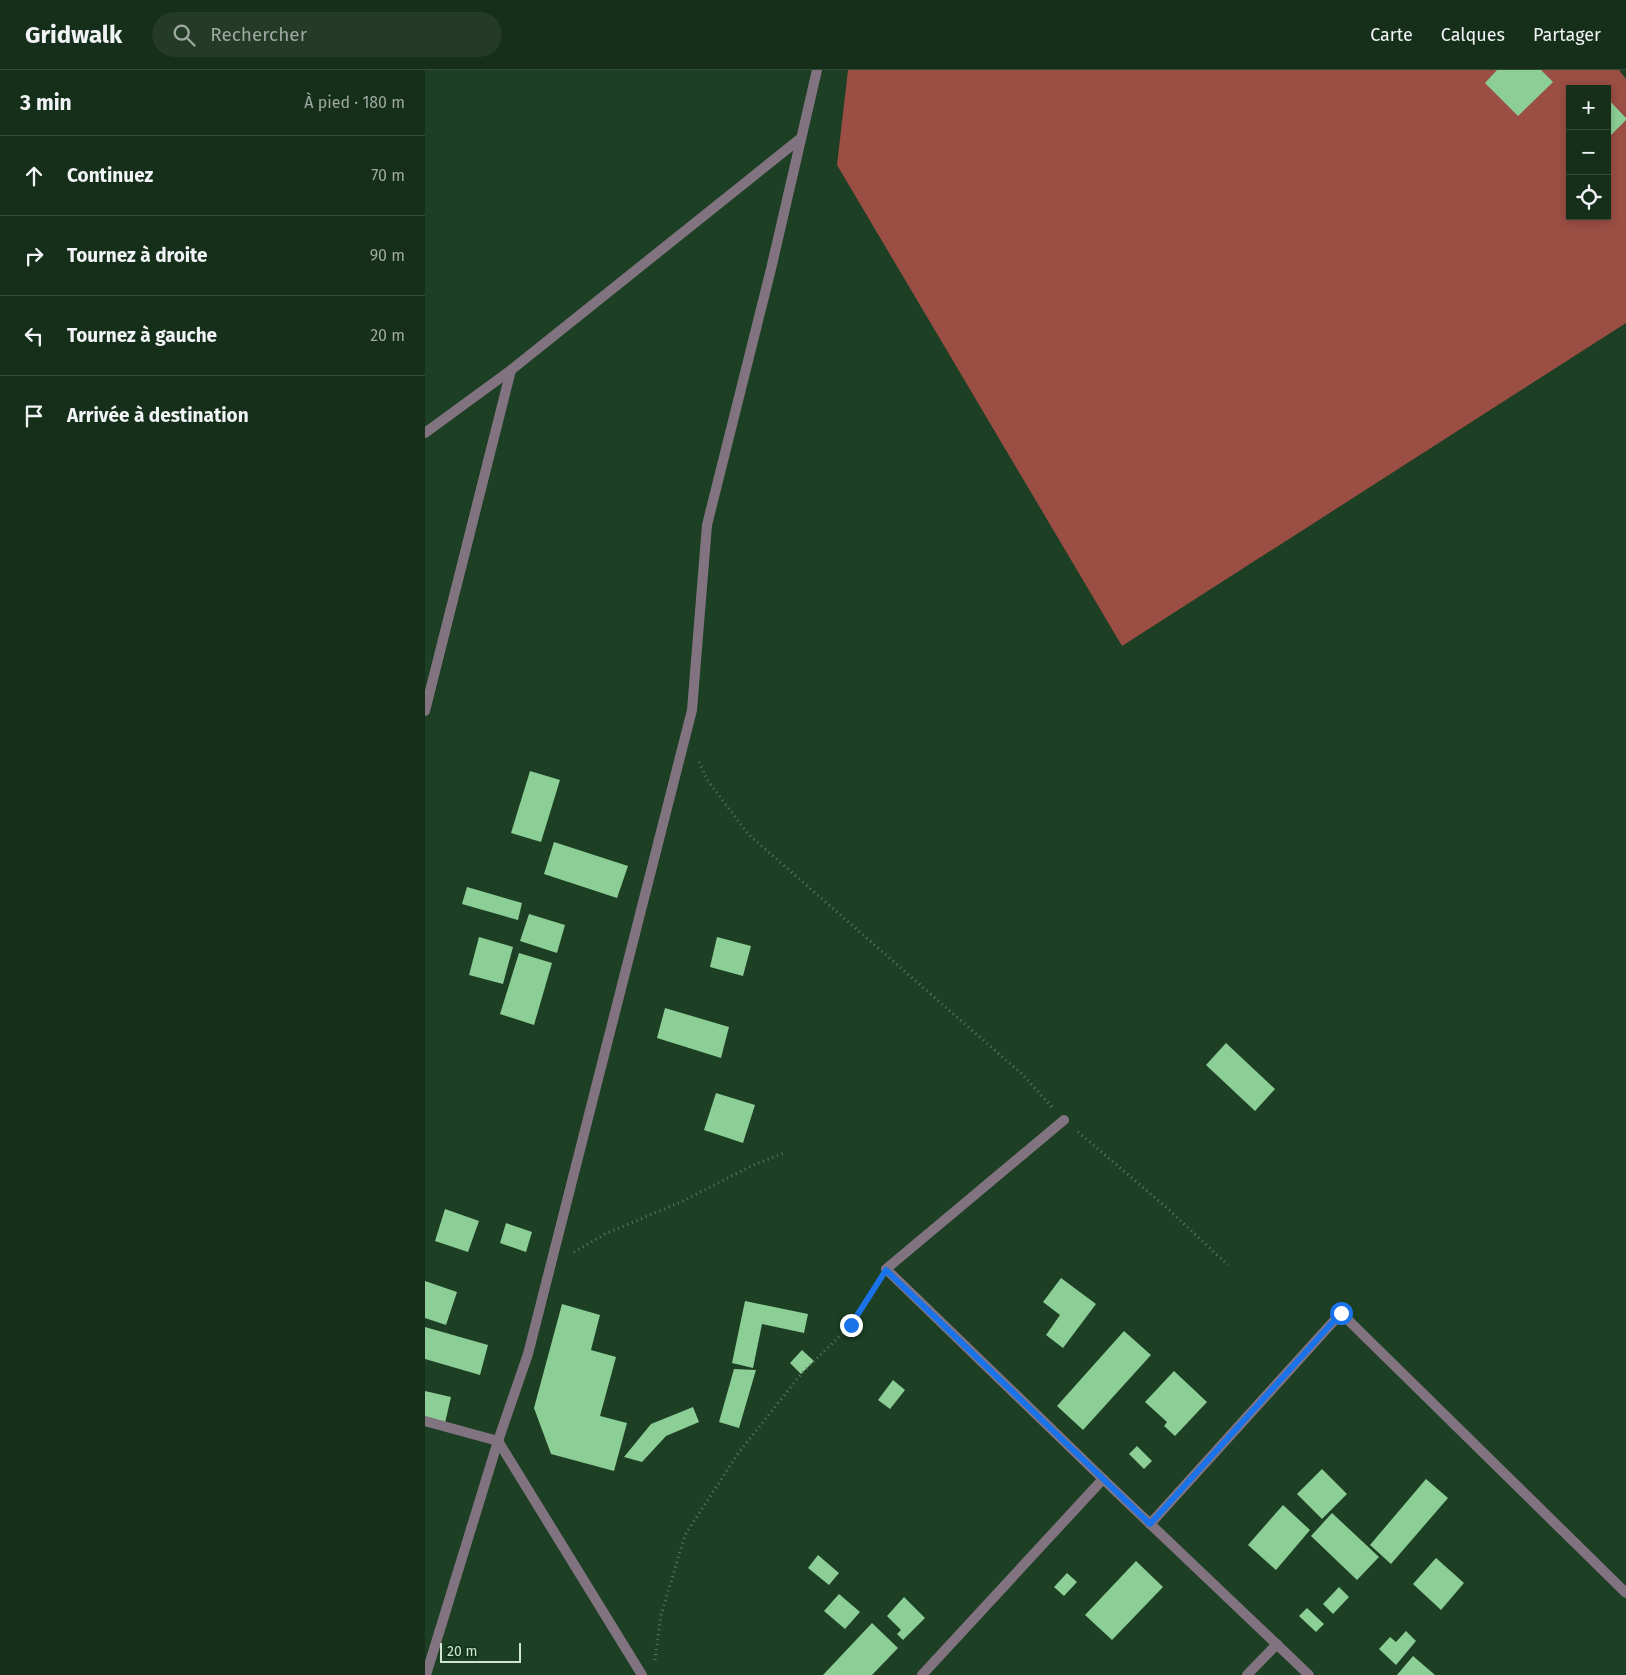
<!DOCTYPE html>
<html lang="fr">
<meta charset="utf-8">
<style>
body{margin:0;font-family:"Fira Sans",sans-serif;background:#233b27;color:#f1f3f6}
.controls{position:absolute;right:15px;top:15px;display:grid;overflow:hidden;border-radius:0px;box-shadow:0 2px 8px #0003}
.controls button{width:45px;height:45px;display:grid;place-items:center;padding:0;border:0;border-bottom:1px solid #354a39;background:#162f1a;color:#f1f3f6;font:25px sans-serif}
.scale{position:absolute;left:15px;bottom:12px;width:81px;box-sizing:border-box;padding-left:5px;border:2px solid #d0e4d2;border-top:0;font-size:14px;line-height:18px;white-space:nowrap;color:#d0e4d2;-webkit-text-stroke:4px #12351a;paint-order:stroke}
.stop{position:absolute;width:15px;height:15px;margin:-11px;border:4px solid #1a73e8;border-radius:50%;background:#fff}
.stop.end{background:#1a73e8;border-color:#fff;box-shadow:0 1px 5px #0008}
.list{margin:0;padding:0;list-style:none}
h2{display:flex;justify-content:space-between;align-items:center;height:65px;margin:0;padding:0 20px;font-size:21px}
h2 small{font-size:16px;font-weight:400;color:#9ea9a2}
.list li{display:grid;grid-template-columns:32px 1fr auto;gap:15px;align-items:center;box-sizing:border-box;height:80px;padding:0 20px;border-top:1px solid #354a39}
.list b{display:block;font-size:19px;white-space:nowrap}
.list em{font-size:16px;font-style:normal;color:#9ea9a2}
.icon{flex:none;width:28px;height:28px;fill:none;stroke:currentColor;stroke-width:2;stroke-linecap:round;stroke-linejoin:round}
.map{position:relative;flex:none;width:1201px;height:1605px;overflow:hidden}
header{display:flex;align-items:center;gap:30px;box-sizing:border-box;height:70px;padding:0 25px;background:#162f1a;border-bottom:1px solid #354a39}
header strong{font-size:24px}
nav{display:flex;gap:28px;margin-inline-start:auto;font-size:18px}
.search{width:350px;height:45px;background:#233b27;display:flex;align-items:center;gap:12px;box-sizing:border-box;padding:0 18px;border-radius:28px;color:#9ea9a2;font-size:19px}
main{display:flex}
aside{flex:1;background:#162f1a}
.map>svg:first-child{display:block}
</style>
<header>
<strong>Gridwalk</strong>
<div class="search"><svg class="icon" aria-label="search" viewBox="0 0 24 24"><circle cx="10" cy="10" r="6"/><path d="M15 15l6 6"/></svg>Rechercher</div>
<nav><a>Carte</a><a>Calques</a><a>Partager</a></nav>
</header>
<main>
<aside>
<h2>3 min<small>À pied · 180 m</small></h2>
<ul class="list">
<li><svg class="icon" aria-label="ahead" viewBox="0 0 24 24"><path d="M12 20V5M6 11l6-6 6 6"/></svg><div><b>Continuez</b></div><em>70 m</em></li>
<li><svg class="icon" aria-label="right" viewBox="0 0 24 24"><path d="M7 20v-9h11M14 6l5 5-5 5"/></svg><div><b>Tournez à droite</b></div><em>90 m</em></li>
<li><svg class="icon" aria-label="left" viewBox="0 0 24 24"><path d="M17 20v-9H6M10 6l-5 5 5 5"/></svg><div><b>Tournez à gauche</b></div><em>20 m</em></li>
<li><svg class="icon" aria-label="arrive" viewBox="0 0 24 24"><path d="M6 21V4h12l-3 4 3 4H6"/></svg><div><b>Arrivée à destination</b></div></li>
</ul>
</aside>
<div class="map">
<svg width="1201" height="1605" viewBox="0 0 1201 1605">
<rect width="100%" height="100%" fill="#1d3f23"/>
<path fill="#9a4e44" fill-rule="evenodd" d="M423,0H1194L1201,9V253L697,576L412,95ZM1145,19H1182V146H1145Z"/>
<g fill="#8bce96">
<path d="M1072,0H1116L1128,12L1093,46L1060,13Z"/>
<path d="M1182,28L1201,48V50L1182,69Z"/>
<path d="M105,701L135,710L116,772L86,763Z"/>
<path d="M129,772L203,796L192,828L119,804Z"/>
<path d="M42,817L97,833L93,850L37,834Z"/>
<path d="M104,844L140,855L132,883L95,871Z"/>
<path d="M54,867L88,877L78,914L44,905Z"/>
<path d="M292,867L326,876L318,906L285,897Z"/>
<path d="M94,883L127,893L109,955L75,944Z"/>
<path d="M240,938L304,957L296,988L232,968Z"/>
<path d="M801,973L850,1019L830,1041L781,995Z"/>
<path d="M291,1023L330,1035L318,1073L279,1060Z"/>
<path d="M20,1139L54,1151L43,1182L10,1171Z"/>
<path d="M81,1153L107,1162L101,1182L75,1173Z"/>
<path d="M636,1208L671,1234L638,1278L621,1265L635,1245L618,1232Z"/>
<path d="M0,1211L32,1222L21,1255L0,1248Z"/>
<path d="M320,1231L383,1244L379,1263L337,1254L328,1298L307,1293Z"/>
<path d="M137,1234L175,1245L166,1280L191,1287L175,1346L202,1353L189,1401L126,1384L109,1338Z"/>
<path d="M0,1257L63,1275L55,1305L0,1289Z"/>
<path d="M699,1261L726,1285L658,1360L632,1336Z"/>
<path d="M377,1280L389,1291L376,1304L365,1293Z"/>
<path d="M309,1299L331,1300L314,1358L294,1352Z"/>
<path d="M749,1301L782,1332L750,1366L739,1356L742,1352L720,1332Z"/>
<path d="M468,1310L480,1320L465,1339L453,1330Z"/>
<path d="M0,1321L26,1327L20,1353L0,1348Z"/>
<path d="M268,1337L274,1352L241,1366L217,1392L199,1387L226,1354Z"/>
<path d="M712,1376L727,1391L719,1399L704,1384Z"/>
<path d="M897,1399L922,1424L897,1449L872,1424Z"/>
<path d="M1001,1409L1023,1428L966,1494L945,1475Z"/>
<path d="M858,1435L885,1460L851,1500L823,1475Z"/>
<path d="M907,1443L954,1487L932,1510L886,1466Z"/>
<path d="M393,1485L414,1503L404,1515L383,1498Z"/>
<path d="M1011,1488L1039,1513L1016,1540L988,1514Z"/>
<path d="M711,1491L738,1517L687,1570L660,1545Z"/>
<path d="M642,1503L652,1512L639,1526L629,1517Z"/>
<path d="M914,1517L924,1527L908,1544L898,1534Z"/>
<path d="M414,1524L435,1542L420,1559L399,1541Z"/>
<path d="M479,1527L500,1548L478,1570L472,1564L476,1560L462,1546Z"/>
<path d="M882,1538L899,1554L891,1562L874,1546Z"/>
<path d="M447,1553L473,1578L447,1605H398Z"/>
<path d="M981,1561L991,1571L971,1595L954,1579L965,1567L971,1572Z"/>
<path d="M988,1586L1010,1605H972Z"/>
</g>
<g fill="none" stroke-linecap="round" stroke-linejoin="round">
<g stroke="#5d7a62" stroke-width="3" stroke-dasharray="1 4" stroke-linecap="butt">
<path d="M274,692L283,711L323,764L598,1005L627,1037"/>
<path d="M653,1062L742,1138L803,1195"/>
<path d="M149,1182L180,1164L258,1131L328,1095L359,1083"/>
<path d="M230,1590L236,1545L260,1465L312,1385L376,1304L426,1255L451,1216"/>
</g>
<g stroke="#827381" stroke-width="10">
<path d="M0,363L86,300L376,68"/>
<path d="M0,641L86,300"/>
<path d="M639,1050L461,1199L678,1409L884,1605"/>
<path d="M0,1351L73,1371L217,1605"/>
<path d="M725,1454L916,1243L1201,1523"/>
<path d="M1,1605L73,1371L103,1284L267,640L282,455L346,199L392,0"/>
<path d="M497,1605L678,1409"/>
<path d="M822,1605L852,1574"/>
</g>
</g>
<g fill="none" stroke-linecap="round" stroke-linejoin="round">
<path stroke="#1a73e8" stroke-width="6" d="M426,1255L461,1200L725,1454L916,1243"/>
</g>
</svg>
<div class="controls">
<button>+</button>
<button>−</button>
<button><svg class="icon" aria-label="locate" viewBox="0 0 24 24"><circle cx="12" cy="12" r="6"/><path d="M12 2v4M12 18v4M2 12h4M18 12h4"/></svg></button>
</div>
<div class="scale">20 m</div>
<div class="stop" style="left:916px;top:1243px"></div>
<div class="stop end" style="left:426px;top:1255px"></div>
</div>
</main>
